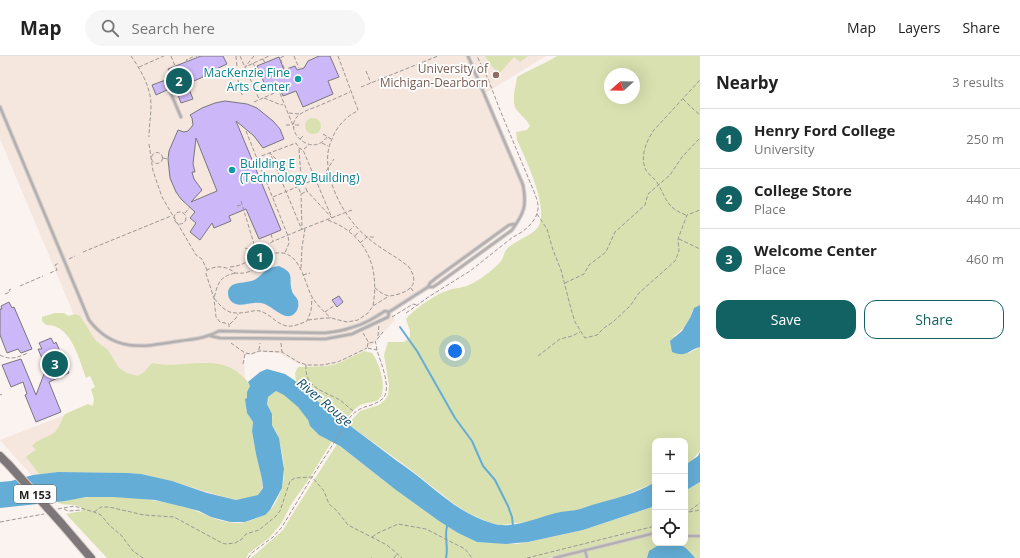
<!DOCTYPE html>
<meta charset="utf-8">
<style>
body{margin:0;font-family:"Open Sans",sans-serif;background:#f6f6f6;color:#222}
.controls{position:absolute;right:12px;bottom:12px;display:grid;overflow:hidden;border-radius:8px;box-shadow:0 4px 16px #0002}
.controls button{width:36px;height:36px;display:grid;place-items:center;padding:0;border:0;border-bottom:1px solid #e0e0e0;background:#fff;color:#222;font:20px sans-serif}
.compass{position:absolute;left:604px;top:12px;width:36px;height:36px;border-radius:50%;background:#fff;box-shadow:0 4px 16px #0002;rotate:250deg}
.you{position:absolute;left:455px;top:295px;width:14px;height:14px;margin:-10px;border:3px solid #fff;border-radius:50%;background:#1a73e8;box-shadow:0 0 0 6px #1a73e833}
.badge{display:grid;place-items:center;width:26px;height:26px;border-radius:50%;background:#126263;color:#fff;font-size:13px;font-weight:700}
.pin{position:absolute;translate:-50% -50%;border:2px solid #fff;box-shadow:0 1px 4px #0006}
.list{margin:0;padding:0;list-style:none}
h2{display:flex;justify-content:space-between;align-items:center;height:52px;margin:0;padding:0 16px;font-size:17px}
h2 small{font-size:13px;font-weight:400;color:#767676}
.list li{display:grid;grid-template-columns:26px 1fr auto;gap:12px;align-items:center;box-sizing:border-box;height:60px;padding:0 16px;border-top:1px solid #e0e0e0}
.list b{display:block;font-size:15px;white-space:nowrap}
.list p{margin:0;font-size:13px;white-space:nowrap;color:#767676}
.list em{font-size:13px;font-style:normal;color:#767676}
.actions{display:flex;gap:8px;padding:12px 16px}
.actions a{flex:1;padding:9px 0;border:1px solid #126263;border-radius:12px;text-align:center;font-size:14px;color:#126263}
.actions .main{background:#126263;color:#fff}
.icon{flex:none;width:22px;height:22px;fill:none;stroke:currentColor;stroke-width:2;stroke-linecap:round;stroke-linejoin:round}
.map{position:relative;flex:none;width:700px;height:502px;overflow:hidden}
header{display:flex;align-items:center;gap:24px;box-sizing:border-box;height:56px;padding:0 20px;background:#fff;border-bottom:1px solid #e0e0e0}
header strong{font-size:19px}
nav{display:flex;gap:22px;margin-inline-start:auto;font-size:14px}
.search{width:280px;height:36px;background:#f6f6f6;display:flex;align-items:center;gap:10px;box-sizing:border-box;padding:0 14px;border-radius:22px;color:#767676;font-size:15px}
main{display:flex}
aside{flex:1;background:#fff}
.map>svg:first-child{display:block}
</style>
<header>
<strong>Map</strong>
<div class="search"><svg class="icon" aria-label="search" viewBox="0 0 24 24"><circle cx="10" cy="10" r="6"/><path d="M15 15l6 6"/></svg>Search here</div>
<nav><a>Map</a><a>Layers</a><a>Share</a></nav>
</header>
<main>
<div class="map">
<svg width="700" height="502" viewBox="0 0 700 502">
<rect width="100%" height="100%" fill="#fbf3ef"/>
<path fill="#f5e6de" d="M0,0H546L484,38V41L523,129V151L518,163L513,169L426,233L392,255L395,264L372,289L356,300L328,310H306L297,307L279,297L260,296L251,299H244L245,343L265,432L257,445L34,422L0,384L109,342L0,83Z"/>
<g fill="#d9e1b0" fill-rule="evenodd">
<path d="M485,0H528L520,6L514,1L499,18L490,8Z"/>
<path d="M557,0H700V249L692,255C690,266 683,274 674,280L689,297L700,291V395L692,404L685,409V385H655L654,427L621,441L580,453L533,465L501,469L490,467L468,457L453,447L410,413L348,368L360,355L379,349L385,344L388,339L389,329L384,299L388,286H404L410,281V275L406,263C414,253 436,238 449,234C455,232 463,232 469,229C477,226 496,212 501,205C503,202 504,198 506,194C513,185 531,181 538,171C550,153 525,102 517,84L516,76L527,74L530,70C525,61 521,60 516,53C511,45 516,30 517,21C530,13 545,8 557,0ZM610,18H634V42H610Z"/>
<circle cx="313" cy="70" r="8"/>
<path d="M55,257H64L68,260L75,258L80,260L96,285L108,294L119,312L127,317L138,320L144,316L152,307C182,314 218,296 242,320C246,323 248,326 250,330L247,336V342L245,343L247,357L253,366L252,375L256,398L262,423V432L258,439L253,441L236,444L224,441L172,425L141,418L128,417L58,416L39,418L26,401L28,399L36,394L32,390C37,383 48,382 55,376C60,371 61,364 65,358L88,348L93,350L94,343L91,333L95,331L90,320L86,322C79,303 71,268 46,269L42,265V261Z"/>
<path d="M364,295L372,297C379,306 389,335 378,344C373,347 368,346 363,348C356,350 348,360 345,365L316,344L296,326L295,317L298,311L328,310L339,307Z"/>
<path d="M276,335C286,337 301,353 307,362C309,365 309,368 311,371C316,377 324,381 332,385L309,423L292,447L281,468L269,482L249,497L246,502H107L66,458L82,455V452C73,446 65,451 57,446C98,436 143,440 184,451C201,455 219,468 239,467C248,466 262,461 269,455C275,450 280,438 282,431C287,415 282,395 278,380C277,376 274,373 272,369C271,365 273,362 272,358C269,351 265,348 268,341Z"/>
<path d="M337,388L396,434L439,465L458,477L477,486L517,488L528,486L583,474L655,450V487H685V435L700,426V502H251L283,474L290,462Z"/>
</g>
<g fill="#64add6">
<path d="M279,210C296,218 288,221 292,235C293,239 297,241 298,245C299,249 298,254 295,257C285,268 272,248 261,247C251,245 238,253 231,245C229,243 228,240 228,237C229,223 247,229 256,223C266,216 264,212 279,210Z"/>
<path d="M700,249V291C688,294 687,302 672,296L670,285L682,275L690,262L694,252Z"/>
<path d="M267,313L285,318L294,324L316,344L397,405C428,425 454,456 491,467C512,474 536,462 556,457C564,455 573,455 580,453C584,452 588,450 592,449C613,443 636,438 655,426V450L583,474L528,486L506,488L477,486L458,477L439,465L396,434L340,390L319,379L310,370L308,364L298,351L284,339L276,335L268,341L267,348L272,358V369L279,382L284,413L282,432L270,454L265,459L245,466H230L211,461L199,455L184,451L155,444L113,441H86L65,445L0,452V426L11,425L33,419L58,416L128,417L141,418L172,425L207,437L236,444L258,439L263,432L262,423L256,398L252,375L253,366L247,357L245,343L247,342V336L250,330L248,326L260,316Z"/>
<path d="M700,396V426L685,435V409L698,400Z"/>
<path d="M662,487C681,487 682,487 695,502H647L649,495Z"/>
</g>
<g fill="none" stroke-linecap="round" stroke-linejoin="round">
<g stroke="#64add6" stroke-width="2">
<path d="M400,271L417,295L455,362L472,385L483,410L495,424L508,450L512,461L513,470"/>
<path d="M446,502C449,489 443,478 448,468"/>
</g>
</g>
<g fill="#ccb7f9" stroke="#79777d" fill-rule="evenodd">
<path d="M201,0H223L227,8L203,19V21L187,28L193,43L181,47L175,31L172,32L169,30L167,32V34L156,39L152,29L171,22L168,13Z"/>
<path d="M319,0H330L339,21L328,25L333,38L303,51L296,35L283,40L279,31L268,36L257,10L279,1L284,14L295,10L297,14L304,12L308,5Z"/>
<path d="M225,45L247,48L257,52L273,65L280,73L284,83L263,92L254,80L236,65L281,174L259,183L246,153L229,160L231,165L214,172L212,167L200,184L190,176L196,167L190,162L195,156L181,143L176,136L170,122L168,103L169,95L178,74L184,76L188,75L193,69L192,62L190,59L202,52L215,47ZM196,82L217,135L191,146L202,134L194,123L192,116H195L193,108Z"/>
<path d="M339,240L343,246L337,251L332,244Z"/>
<path d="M9,246L12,252L14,251L32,293L21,297L18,293L7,297L0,279V253H2L1,250Z"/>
<path d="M51,282L54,288L56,286L69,317L49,326L61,356L36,366L25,339L27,338L23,326L11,331L2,309L21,303L36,339L44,318L48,316L38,293H42L39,287Z"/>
</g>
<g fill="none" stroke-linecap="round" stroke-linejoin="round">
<g stroke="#d8d1cd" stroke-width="4.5">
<g id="service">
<path d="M468,0L523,129C527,150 524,157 512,174L439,227L433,231H428L430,227L436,222L509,169L515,168"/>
<path d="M169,33L181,61"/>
<path d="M0,51L89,264C114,297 143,291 180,285C193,283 207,282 219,275L325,277C333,276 342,275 350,272C363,269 374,262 385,255L389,256L428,231"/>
<path d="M211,280L220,282L325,283L352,278L388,261L389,256"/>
<path d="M685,480H700"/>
<path d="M585,494L587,502"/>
<path d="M554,502L655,477"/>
</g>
</g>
<g stroke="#d8d1cd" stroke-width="10">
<g id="primary">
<path d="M0,400L9,409"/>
<path d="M61,467L91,502"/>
</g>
</g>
<g stroke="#9c9794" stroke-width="1" stroke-dasharray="4 2" stroke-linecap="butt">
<path d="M131,0C141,14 151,32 151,49C151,60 149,70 149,81"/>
<path d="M171,0L175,10"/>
<path d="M196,0L197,2"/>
<path d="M236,0L239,33L243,40"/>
<path d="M240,0L259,43"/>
<path d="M254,0L245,11L269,0"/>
<path d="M284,0L280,2L285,14"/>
<path d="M294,0L299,12"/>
<path d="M338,0L358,54C355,57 351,58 348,61C341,67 335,74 332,83C317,113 343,162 367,181C380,193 396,200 409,211C418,225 414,233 399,238C394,239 390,241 386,239C382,238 379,235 375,232"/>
<path d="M263,3L265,7"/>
<path d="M187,6L186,4L195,0"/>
<path d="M253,7L260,23"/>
<path d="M139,11L164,0"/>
<path d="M366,15L371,27"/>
<path d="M231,22L238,19L247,18"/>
<path d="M361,31L438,0"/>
<path d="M264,42L281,49L283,48"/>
<path d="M683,43L692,52L700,59"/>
<path d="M254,46L279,35L294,72"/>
<path d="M289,57L299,58"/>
<path d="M286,69H292"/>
<path d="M295,69H301"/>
<path d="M246,75L288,180L289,187L285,197"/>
<path d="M323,78L331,83"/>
<path d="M327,81C311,103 281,73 299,59C304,55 310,53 316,51C327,46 339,41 350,36"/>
<path d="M300,83L304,79"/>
<path d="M322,87L328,90"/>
<path d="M149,88L153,115L162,141L196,199L202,203L207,214"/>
<path d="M299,93L301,121"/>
<path d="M304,93L309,89"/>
<circle cx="157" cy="102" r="5.5"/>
<path d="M163,102L168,103"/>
<path d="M256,102L296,87L299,92L303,94L332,162L307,135"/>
<path d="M323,121L332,126L339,128"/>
<path d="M295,123L301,121L307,135L301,138L295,123L270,97L302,174L301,138"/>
<path d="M273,141L323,120L334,103"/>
<path d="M241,145L257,198L261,205"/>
<path d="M237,150L241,149"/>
<circle cx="180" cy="162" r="6"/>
<path d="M185,157L190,151"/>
<path d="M537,158L547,173L553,194L561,214L571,253L575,266L585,282L597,279L604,272L613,266L630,250L639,237L675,205L679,195L678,183L687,159L700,154"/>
<path d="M686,159C667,152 667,144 658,128C655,122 647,118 645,112C640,99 647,84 654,74L700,24"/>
<path d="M328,164C335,167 342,170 347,174C373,193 378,221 373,250"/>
<path d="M349,175L354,170"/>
<path d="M271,178L273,185"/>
<path d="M355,180L359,175"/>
<path d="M679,183L700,193"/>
<path d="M360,187L367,181H375"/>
<path d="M245,192L256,196"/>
<path d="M83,196L171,160"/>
<path d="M69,203L75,200"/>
<path d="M230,211C253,209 255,194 274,185C299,174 326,164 352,154"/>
<path d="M301,212L302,191L305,173"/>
<path d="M50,217L57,214L55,209L59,207"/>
<path d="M235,217C219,221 218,227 214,242C225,256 230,259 248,256C252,255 256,254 260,255C264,256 268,259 271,261C285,273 291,272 307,265L311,255L312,242"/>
<path d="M303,219L310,217"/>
<path d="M565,227L584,218L589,209L606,196L615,176L645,149L648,138L670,119L682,101L700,82"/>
<path d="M20,230L43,220"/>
<path d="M411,232L413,235"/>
<path d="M5,238L10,236L9,234L11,233"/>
<path d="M325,256L335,249"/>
<path d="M406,257L430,240L470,215L513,181C524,176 539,164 538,150C538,146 536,141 535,138L500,54L488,23L477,0"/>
<path d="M392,261L413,248L417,249"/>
<path d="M308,264L325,262H331L347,266L358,264L368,257L373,250L389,240"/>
<path d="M230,268L236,262L238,258"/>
<path d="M229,271V268L220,266L216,261L214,242L206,218L207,214C217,209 227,210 235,217C264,220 259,194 283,197C301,200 305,228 312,241C317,249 324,256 331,262"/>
<path d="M363,277L369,287L374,286"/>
<path d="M378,280L379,269"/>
<path d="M231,287L245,297L251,298L259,295L282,296L298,306L307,309H322L338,306L367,292"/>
<path d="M281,287L282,296"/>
<path d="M368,287L367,292L377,294"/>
<path d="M259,294L260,287"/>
<path d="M0,299C11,305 18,301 28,297"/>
<path d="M538,300L560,283L572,280L580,276"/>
<path d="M243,308L245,298"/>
<path d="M306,309C304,332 324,335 340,344C345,348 350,353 355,356"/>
<path d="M0,339L2,338"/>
<path d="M58,453L74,450L94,456L101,459L109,469L121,479L133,495L143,502"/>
<path d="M64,453L68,455L82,454"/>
<path d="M94,456L101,451H109L144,459L174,461L222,487L226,488L235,487L242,483L246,478L259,474L275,461L280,455L290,425L295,422L312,421L324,435L329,448L337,455L348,469L387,489L402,502"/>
<path d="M689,456L700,454"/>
<path d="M685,458L700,447"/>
<path d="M0,466L44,458"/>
<path d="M372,481L378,477L398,468L426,473L465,493L472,502"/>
<path d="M248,502L253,496L273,481L282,471L312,421L351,360C363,348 370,352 381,344C394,336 380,305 377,294C376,291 377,289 375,286L383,276"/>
<path d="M371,502H372"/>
<path d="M394,502L397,498"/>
<path d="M527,502L655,470"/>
</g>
<use href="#service" stroke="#b4b0b1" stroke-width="2.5"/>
<use href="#primary" stroke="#7e7779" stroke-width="8"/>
<g stroke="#d8d1cd" stroke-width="10" stroke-linecap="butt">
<path id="primary-bridge" d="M9,409L61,467"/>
</g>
<use href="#primary-bridge" stroke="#7e7779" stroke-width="8"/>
</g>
<circle fill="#8d6e63" stroke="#fff" stroke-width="1.5" cx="496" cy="19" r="4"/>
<g fill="#0f9aa8" stroke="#fff" stroke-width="1.5">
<circle cx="298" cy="23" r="4"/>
<circle cx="232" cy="114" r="4"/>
</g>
<g text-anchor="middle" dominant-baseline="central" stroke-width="3.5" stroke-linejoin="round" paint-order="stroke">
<rect fill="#fff" stroke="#636260" stroke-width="1" x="14" y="429" width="42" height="18" rx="3"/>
<g font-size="11" font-weight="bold" fill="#201e1c">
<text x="35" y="438">M 153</text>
</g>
<g font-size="12" fill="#785e54" stroke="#fff" text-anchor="end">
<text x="488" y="12">University of<tspan x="488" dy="14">Michigan-Dearborn</tspan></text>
</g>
<g font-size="12" fill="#0d838f" stroke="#fff" text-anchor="end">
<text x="290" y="16">MacKenzie Fine<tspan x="290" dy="14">Arts Center</tspan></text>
<text x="240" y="107" text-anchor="start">Building E<tspan x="240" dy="14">(Technology Building)</tspan></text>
</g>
<g font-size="13" font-style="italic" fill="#0f4a66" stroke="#fff">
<text transform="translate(325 346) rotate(40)">River Rouge</text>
</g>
</g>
</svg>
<div class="controls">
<button>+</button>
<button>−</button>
<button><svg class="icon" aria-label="locate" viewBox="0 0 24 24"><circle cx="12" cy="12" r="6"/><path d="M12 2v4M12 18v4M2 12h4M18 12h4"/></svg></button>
</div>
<svg class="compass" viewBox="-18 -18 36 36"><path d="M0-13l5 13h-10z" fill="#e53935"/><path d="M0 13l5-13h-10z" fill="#767676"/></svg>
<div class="you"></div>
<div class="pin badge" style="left:260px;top:201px">1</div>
<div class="pin badge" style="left:179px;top:25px">2</div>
<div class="pin badge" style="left:55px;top:308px">3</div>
</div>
<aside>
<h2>Nearby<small>3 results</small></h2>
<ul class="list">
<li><span class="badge">1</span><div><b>Henry Ford College</b><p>University</p></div><em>250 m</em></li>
<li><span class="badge">2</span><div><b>College Store</b><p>Place</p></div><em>440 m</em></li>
<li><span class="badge">3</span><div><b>Welcome Center</b><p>Place</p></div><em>460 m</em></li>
</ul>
<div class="actions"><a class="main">Save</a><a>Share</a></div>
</aside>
</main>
